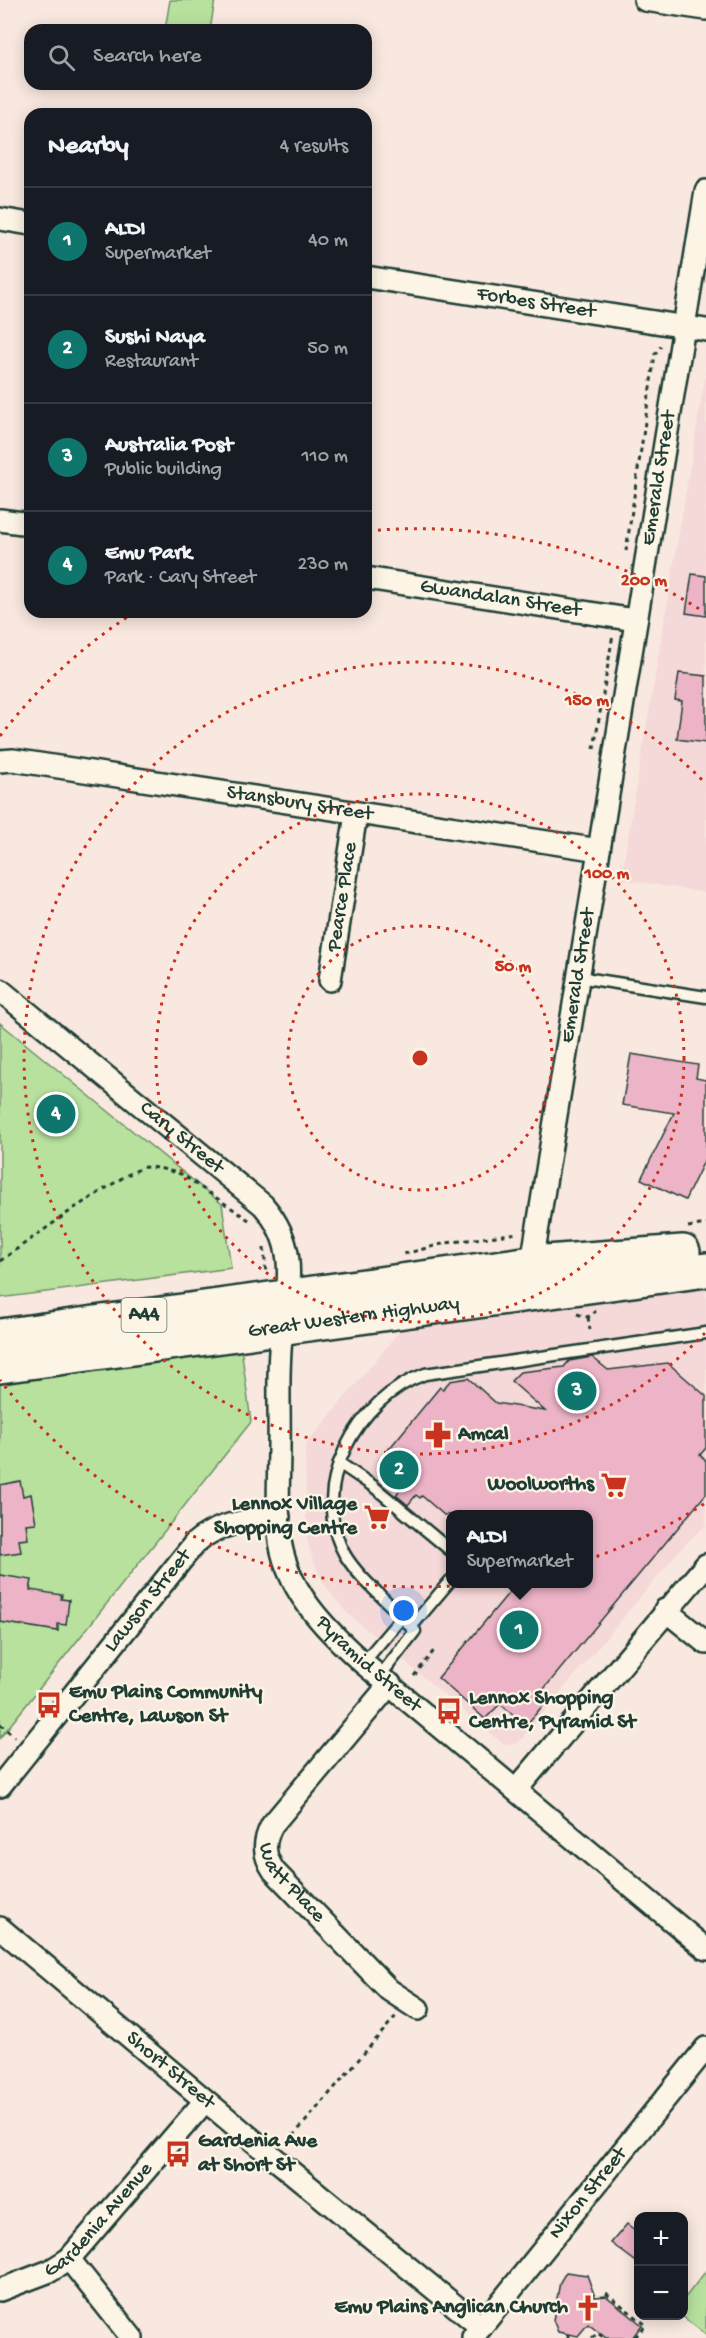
<!DOCTYPE html>
<meta charset="utf-8">
<style>
body{margin:0;font-family:"Gochi Hand",sans-serif;background:#242831;color:#f1f3f6}
.controls{position:absolute;right:18px;bottom:18px;display:grid;overflow:hidden;border-radius:12px;box-shadow:0 3px 15px #0003}
.controls button{width:54px;height:54px;display:grid;place-items:center;padding:0;border:0;border-bottom:2px solid #363941;background:#171b24;color:#f1f3f6;font:30px sans-serif}
.you{position:absolute;left:404px;top:1611px;width:21px;height:21px;margin:-15px;border:4px solid #fff;border-radius:50%;background:#1a73e8;box-shadow:0 0 0 9px #1a73e833}
.badge{display:grid;place-items:center;width:39px;height:39px;border-radius:50%;background:#0f766e;color:#fff;font-size:20px;font-weight:700}
.pin{position:absolute;translate:-50% -50%;border:3px solid #fff;box-shadow:0 2px 6px #0006}
.popup{position:absolute;left:446px;top:1510px;width:147px;height:78px;box-sizing:border-box;display:grid;place-content:center;border-radius:12px;background:#171b24;filter:drop-shadow(0 2px 4px #0005);font-size:20px;white-space:nowrap;color:#9ea1a6}
.popup b{font-size:22px;color:#f1f3f6}
.popup::after{content:'';position:absolute;left:50%;top:100%;margin-left:-12px;border:12px solid transparent;border-top-color:#171b24}
.list{margin:0;padding:0;list-style:none}
h2{display:flex;justify-content:space-between;align-items:center;height:78px;margin:0;padding:0 24px;font-size:26px}
h2 small{font-size:20px;font-weight:400;color:#9ea1a6}
.list li{display:grid;grid-template-columns:39px 1fr auto;gap:18px;align-items:center;box-sizing:border-box;height:108px;padding:0 24px;border-top:2px solid #363941}
.list b{display:block;font-size:22px;white-space:nowrap}
.list p{margin:0;font-size:20px;white-space:nowrap;color:#9ea1a6}
.list em{font-size:20px;font-style:normal;color:#9ea1a6}
.icon{flex:none;width:33px;height:33px;fill:none;stroke:currentColor;stroke-width:2;stroke-linecap:round;stroke-linejoin:round}
.map{position:relative;flex:none;width:706px;height:2338px;overflow:hidden}
.search{position:absolute;background:#171b24;box-shadow:0 3px 15px #0003;left:24px;top:24px;width:348px;height:66px;display:flex;align-items:center;gap:15px;box-sizing:border-box;padding:0 21px;border-radius:18px;color:#9ea1a6;font-size:22px}
.panel{position:absolute;background:#171b24;box-shadow:0 3px 15px #0003;left:24px;top:108px;width:348px;height:510px;border-radius:18px}
.map>svg:first-child{display:block}
</style>
<div class="map">
<svg width="706" height="2338" viewBox="0 0 706 2338">
<rect width="100%" height="100%" fill="#f9e8df"/>
<filter id="ink" filterUnits="userSpaceOnUse"><feTurbulence type="fractalNoise" baseFrequency=".0167" numOctaves="2"/><feDisplacementMap in="SourceGraphic" scale="12" xChannelSelector="R" yChannelSelector="G"/><feConvolveMatrix kernelMatrix="1 2 1 2 8 2 1 2 1" color-interpolation-filters="sRGB"/></filter>
<g filter="url(#ink)">
<g fill="#f5d8d8" fill-rule="evenodd">
<path d="M706,372V893L621,879Z"/>
<path d="M706,1287V1525L684,1545L518,1743L503,1744L346,1612L326,1587L313,1561L307,1539L305,1446L403,1327ZM450,1514H588V1584H450Z"/>
</g>
<g fill="#b8e19e" stroke="#6c8f69" stroke-width="1.5">
<path d="M170,0H215L210,30H165Z"/>
<path d="M0,1023L222,1204L231,1268L0,1298Z"/>
<path d="M241,1347L251,1422L0,1738V1380Z"/>
<path d="M706,2271V2335L682,2316L684,2299Z"/>
</g>
<g fill="#edb4c7" stroke="#1f3d34" stroke-width="1.5">
<path d="M692,574L706,576V616L686,613Z"/>
<path d="M679,673L706,676V743L677,739L682,701L675,700Z"/>
<path d="M631,1054L698,1065L696,1078L706,1080V1157L685,1200L641,1179L674,1113L622,1105Z"/>
<path d="M592,1357L608,1370L668,1363L706,1396V1448L700,1455L706,1461V1494L538,1696L546,1702L526,1725L500,1704L485,1719L438,1678L516,1584H588V1515H444L422,1496L420,1498L416,1495L408,1505L396,1495L404,1485L379,1461L440,1387L443,1389L450,1381L468,1378L496,1403L545,1411L511,1381L520,1372L564,1367L569,1361Z"/>
<path d="M20,1481L23,1496L31,1494L36,1523L26,1524L28,1539L19,1540L21,1552L0,1555V1485Z"/>
<path d="M0,1575L32,1580L30,1590L62,1595L61,1599L69,1600L66,1625L58,1624V1631L0,1622Z"/>
<path d="M627,2224L639,2233V2264L611,2243Z"/>
<path d="M566,2272L587,2275L595,2297L606,2296L642,2325L632,2338H606L588,2324L578,2336L558,2332L553,2320L560,2282Z"/>
</g>
<g fill="none" stroke-linecap="round" stroke-linejoin="round">
<g stroke="#1f3d34" stroke-width="15">
<g id="service">
<path d="M578,977L706,997"/>
<path d="M339,1463L373,1486L450,1550"/>
<path d="M411,1627L450,1581"/>
<path d="M363,1663L402,1617C383,1597 359,1578 345,1555C307,1488 357,1398 425,1374L706,1333"/>
<path d="M380,1676L415,1631L402,1617"/>
</g>
</g>
<g stroke="#1f3d34" stroke-width="26">
<g id="minor">
<path d="M645,0L706,9"/>
<path d="M0,219L30,224"/>
<path id="s1" d="M366,277L706,330"/>
<path d="M0,520L30,524"/>
<path id="s2" d="M366,578L635,620"/>
<path id="s3" d="M0,761L13,760L599,850"/>
<path id="s4" d="M330,980L356,814"/>
<path id="s5" d="M0,990L263,1205C301,1249 287,1288 281,1340C277,1374 280,1410 279,1445C279,1473 277,1503 279,1532C283,1587 325,1629 363,1663L706,1949"/>
<path id="s6" d="M532,1263L706,191"/>
<path d="M665,1610L706,1643"/>
<path id="s7" d="M390,1684L272,1825C263,1842 263,1855 274,1871L389,1990L418,2009"/>
<path id="s8" d="M0,1786L195,1543C219,1522 248,1521 279,1517"/>
<path d="M516,1790L706,1565"/>
<path id="s9" d="M0,1928L274,2158L481,2327"/>
<path d="M69,2259L132,2338"/>
<path id="s10" d="M0,2290L50,2271L69,2259L205,2101"/>
<path id="s11" d="M473,2337L706,2048"/>
</g>
</g>
<g stroke="#1f3d34" stroke-width="38">
<g id="trunk">
<path d="M0,1336L532,1263L683,1252"/>
<path id="s12" d="M0,1366L706,1270"/>
</g>
</g>
<g stroke="#1f3d34" stroke-width="3" stroke-dasharray="4.5 4.5" stroke-linecap="butt">
<path d="M626,551L655,354L661,346"/>
<path d="M594,749L613,634"/>
<path d="M688,1227L706,1224"/>
<path d="M264,1248L266,1275"/>
<path d="M404,1254L446,1243L518,1233"/>
<path d="M0,1261L76,1207L127,1175L144,1167L159,1168L181,1174L249,1220"/>
<path d="M577,1314L588,1317L596,1311"/>
<path d="M588,1317L590,1330"/>
<path d="M414,1676L436,1648"/>
<path d="M0,1724L15,1737"/>
<path d="M287,2143L396,2016"/>
<path d="M606,2293L646,2325L634,2338"/>
<path d="M568,2338V2334"/>
<path d="M592,2338L598,2333L604,2338"/>
</g>
<use href="#service" stroke="#fcf5e5" stroke-width="10"/>
<use href="#minor" stroke="#fcf5e5" stroke-width="21"/>
<use href="#trunk" stroke="#fcf5e5" stroke-width="33"/>
</g>
</g>
<g fill="none" stroke="#c8321e" stroke-width="3" stroke-dasharray="3 6">
<circle cx="420" cy="1058" r="132"/>
<circle cx="420" cy="1058" r="264"/>
<path d="M705 1333A396 396 0 1 1 705 783"/>
<path d="M704 1504A529 529 0 0 1 0 1380M0 736A529 529 0 0 1 132 614M369 531A529 529 0 0 1 704 612"/>
</g>
<defs>
<g id="pharmacy-bare" transform="scale(2.07)"><path d="M-2-6h4v4h4v4h-4v4h-4v-4h-4v-4h4Z" fill="#c8321e" stroke="#fcf5e5" stroke-width="2.5" paint-order="stroke"/></g>
<g id="supermarket-bare" transform="scale(2.07)"><path d="M-6-5.5h2.5l.6 2H6L4.5 2H-2.5L-4.4-4H-6ZM-1.5 3.2a1.3 1.3 0 1 0 .1 0ZM3 3.2a1.3 1.3 0 1 0 .1 0Z" fill="#c8321e" stroke="#fcf5e5" stroke-width="2.5" paint-order="stroke"/></g>
<g id="bus-bare" transform="scale(2.07)"><path d="M-5-6H5V4H4V6H2V4H-2V6H-4V4H-5ZM-3.5-4V0h7V-4ZM-3.5 1.2v1.5H-2V1.2ZM2 1.2v1.5H3.5V1.2Z" fill="#c8321e" stroke="#fcf5e5" stroke-width="2.5" paint-order="stroke"/></g>
<g id="church-bare" transform="scale(2.07)"><path d="M-1.2-6h2.4v3.5h3.3v2.4h-3.3V6h-2.4V-.1h-3.3v-2.4h3.3Z" fill="#c8321e" stroke="#fcf5e5" stroke-width="2.5" paint-order="stroke"/></g>
</defs>
<g fill-rule="evenodd">
<use href="#pharmacy-bare" x="438" y="1435"/>
<use href="#supermarket-bare" x="614" y="1485"/>
<use href="#supermarket-bare" x="377" y="1517"/>
<use href="#bus-bare" x="49" y="1705"/>
<use href="#bus-bare" x="449" y="1711"/>
<use href="#bus-bare" x="178" y="2154"/>
<use href="#church-bare" x="588" y="2308"/>
</g>
<g text-anchor="middle" dominant-baseline="central" stroke-width="4.5" stroke-linejoin="round" paint-order="stroke">
<rect fill="#fcf5e5" stroke="#617469" stroke-width="1.5" x="121.5" y="1298" width="45" height="34" rx="4.5"/>
<g font-size="20" font-weight="bold" fill="#1f3d34">
<text x="144" y="1315">A44</text>
</g>
<g font-size="21" fill="#1f3d34" stroke="#fcf5e5">
<text stroke="none"><textPath href="#s1" startOffset="172">Forbes Street</textPath></text>
<text stroke="none"><textPath href="#s6" startOffset="795">Emerald Street</textPath></text>
<text stroke="none"><textPath href="#s2" startOffset="136">Gwandalan Street</textPath></text>
<text stroke="none"><textPath href="#s3" startOffset="303">Stansbury Street</textPath></text>
<text stroke="none"><textPath href="#s4" startOffset="84">Pearce Place</textPath></text>
<text stroke="none"><textPath href="#s6" startOffset="291">Emerald Street</textPath></text>
<text stroke="none"><textPath href="#s5" startOffset="234">Cary Street</textPath></text>
<text stroke="none"><textPath href="#s12" startOffset="357">Great Western Highway</textPath></text>
<text stroke="none"><textPath href="#s8" startOffset="237">Lawson Street</textPath></text>
<text stroke="none"><textPath href="#s5" startOffset="838">Pyramid Street</textPath></text>
<text stroke="none"><textPath href="#s7" startOffset="252">Watt Place</textPath></text>
<text stroke="none"><textPath href="#s9" startOffset="222">Short Street</textPath></text>
<text stroke="none"><textPath href="#s11" startOffset="184">Nixon Street</textPath></text>
<text stroke="none"><textPath href="#s10" startOffset="124">Gardenia Avenue</textPath></text>
</g>
<g font-size="21" font-weight="bold" fill="#1f3d34" stroke="#fcf5e5" text-anchor="start">
<text x="458" y="1435">Amcal</text>
<text x="594" y="1485" text-anchor="end">Woolworths</text>
<text x="357" y="1505" text-anchor="end">Lennox Village<tspan x="357" dy="24">Shopping Centre</tspan></text>
<text x="69" y="1693">Emu Plains Community<tspan x="69" dy="24">Centre, Lawson St</tspan></text>
<text x="469" y="1699">Lennox Shopping<tspan x="469" dy="24">Centre, Pyramid St</tspan></text>
<text x="198" y="2142">Gardenia Ave<tspan x="198" dy="24">at Short St</tspan></text>
<text x="568" y="2308" text-anchor="end">Emu Plains Anglican Church</text>
</g>
</g>
<circle cx="420" cy="1058" r="9" fill="#c8321e" stroke="#fcf5e5" stroke-width="3"/>
<g font-size="18" text-anchor="middle" font-weight="bold" fill="#c8321e" stroke="#fcf5e5" stroke-width="4.5" stroke-linejoin="round" paint-order="stroke">
<text x="644" y="585">200 m</text>
<text x="587" y="705">150 m</text>
<text x="607" y="878">100 m</text>
<text x="513" y="971">50 m</text>
</g>
</svg>
<div class="controls">
<button>+</button>
<button>−</button>
</div>
<div class="you"></div>
<div class="pin badge" style="left:519px;top:1630px">1</div>
<div class="popup"><b>ALDI</b>Supermarket</div>
<div class="pin badge" style="left:399px;top:1470px">2</div>
<div class="pin badge" style="left:577px;top:1391px">3</div>
<div class="pin badge" style="left:56px;top:1114px">4</div>
<div class="search"><svg class="icon" aria-label="search" viewBox="0 0 24 24"><circle cx="10" cy="10" r="6"/><path d="M15 15l6 6"/></svg>Search here</div>
<section class="panel">
<h2>Nearby<small>4 results</small></h2>
<ul class="list">
<li><span class="badge">1</span><div><b>ALDI</b><p>Supermarket</p></div><em>40 m</em></li>
<li><span class="badge">2</span><div><b>Sushi Naya</b><p>Restaurant</p></div><em>50 m</em></li>
<li><span class="badge">3</span><div><b>Australia Post</b><p>Public building</p></div><em>110 m</em></li>
<li><span class="badge">4</span><div><b>Emu Park</b><p>Park · Cary Street</p></div><em>230 m</em></li>
</ul>
</section>
</div>
